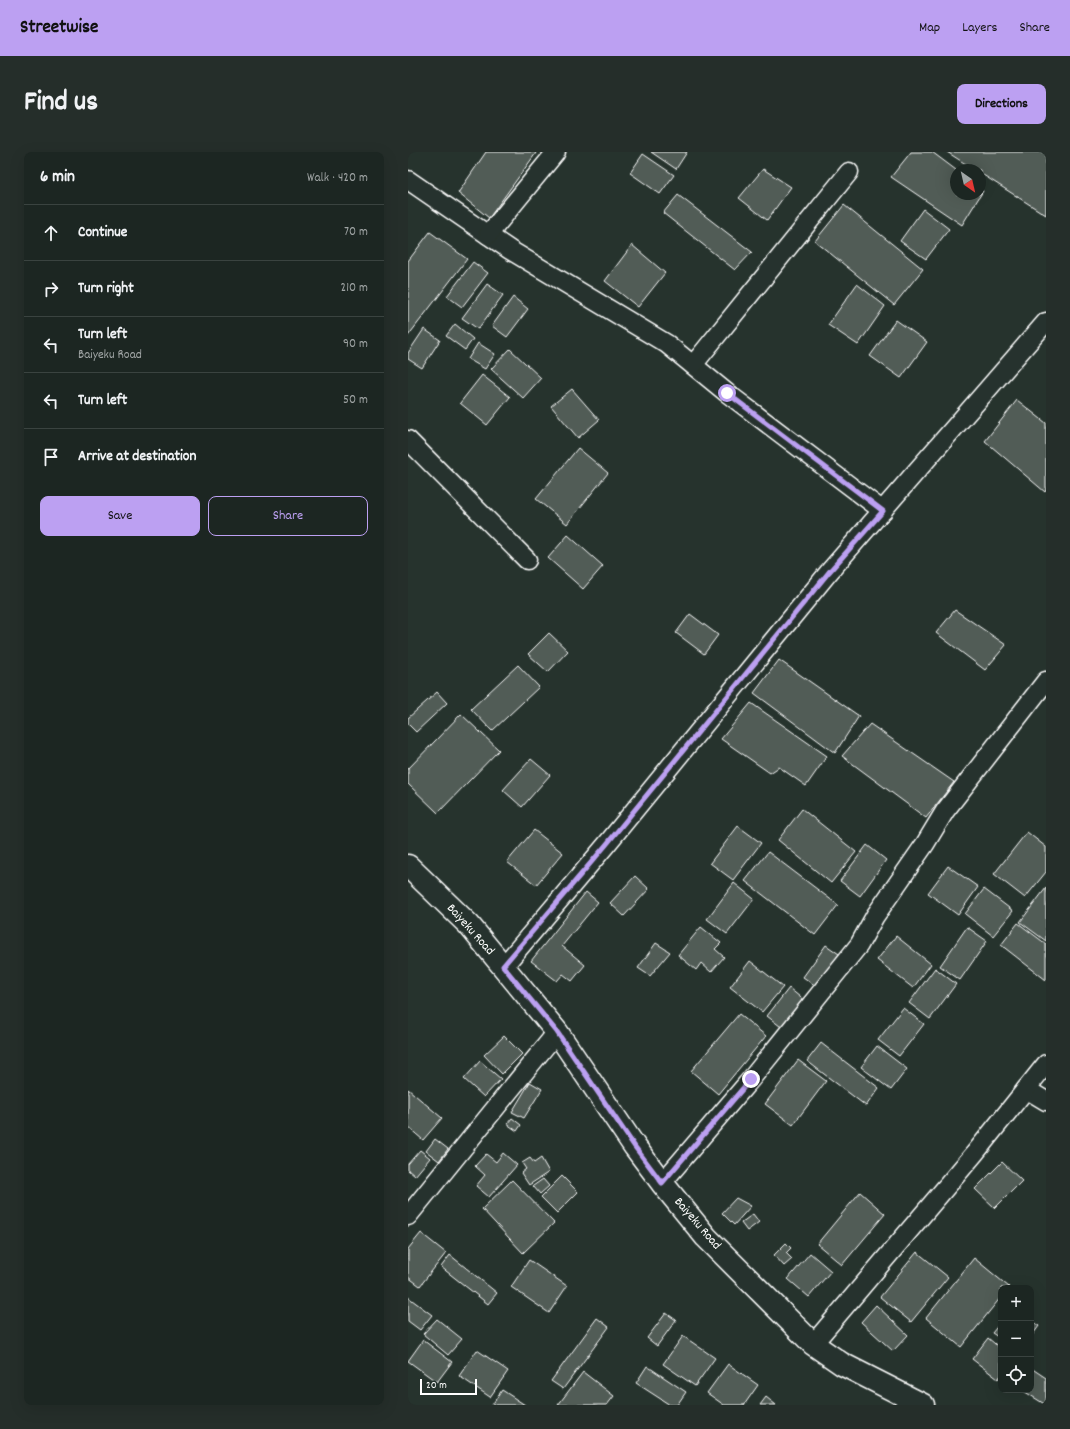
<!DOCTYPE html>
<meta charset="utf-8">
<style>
body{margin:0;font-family:Dekko,sans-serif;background:#252e2a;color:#f1f3f6}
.controls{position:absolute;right:12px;bottom:12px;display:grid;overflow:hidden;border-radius:8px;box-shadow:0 4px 16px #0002}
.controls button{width:36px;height:36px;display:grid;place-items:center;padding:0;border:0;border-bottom:1px solid #3a4340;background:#1c2622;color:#f1f3f6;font:20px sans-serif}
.compass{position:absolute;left:542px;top:12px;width:36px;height:36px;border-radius:50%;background:#1c2622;box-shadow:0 4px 16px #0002;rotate:146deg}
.scale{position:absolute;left:12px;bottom:10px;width:57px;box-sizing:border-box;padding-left:4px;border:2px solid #fff;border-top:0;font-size:11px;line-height:14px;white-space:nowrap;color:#fff;-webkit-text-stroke:3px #26332d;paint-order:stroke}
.stop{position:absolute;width:12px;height:12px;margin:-9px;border:3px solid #bca0f2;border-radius:50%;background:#fff}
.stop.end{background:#bca0f2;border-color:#fff;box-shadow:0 1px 4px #0008}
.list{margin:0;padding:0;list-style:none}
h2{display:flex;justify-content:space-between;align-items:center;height:52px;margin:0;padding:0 16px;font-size:17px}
h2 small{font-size:13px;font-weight:400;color:#a0a5a5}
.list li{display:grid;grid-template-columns:26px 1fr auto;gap:12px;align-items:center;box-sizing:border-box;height:56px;padding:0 16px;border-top:1px solid #3a4340}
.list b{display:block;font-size:15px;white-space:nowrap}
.list p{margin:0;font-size:13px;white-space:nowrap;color:#a0a5a5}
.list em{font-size:13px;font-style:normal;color:#a0a5a5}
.actions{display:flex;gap:8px;padding:12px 16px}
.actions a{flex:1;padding:9px 0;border:1px solid #bca0f2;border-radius:8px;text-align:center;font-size:14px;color:#bca0f2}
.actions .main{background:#bca0f2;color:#111}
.icon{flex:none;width:22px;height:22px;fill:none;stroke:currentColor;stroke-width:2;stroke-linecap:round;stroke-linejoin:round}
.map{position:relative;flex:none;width:638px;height:1253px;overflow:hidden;border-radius:8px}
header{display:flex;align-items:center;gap:24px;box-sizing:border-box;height:56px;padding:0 20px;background:#bca0f2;color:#111}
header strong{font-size:19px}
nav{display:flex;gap:22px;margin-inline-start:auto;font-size:14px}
.intro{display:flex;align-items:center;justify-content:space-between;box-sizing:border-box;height:96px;padding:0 24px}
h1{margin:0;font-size:28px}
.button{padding:10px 18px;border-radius:8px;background:#bca0f2;color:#111;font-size:14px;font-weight:700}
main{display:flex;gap:24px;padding:0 24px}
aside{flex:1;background:#1c2622;border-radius:8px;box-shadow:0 4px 16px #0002}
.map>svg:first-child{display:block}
</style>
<header>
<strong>Streetwise</strong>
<nav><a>Map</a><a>Layers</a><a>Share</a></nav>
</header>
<div class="intro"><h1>Find us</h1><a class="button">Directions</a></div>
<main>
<aside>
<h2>6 min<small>Walk · 420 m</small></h2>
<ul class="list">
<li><svg class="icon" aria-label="ahead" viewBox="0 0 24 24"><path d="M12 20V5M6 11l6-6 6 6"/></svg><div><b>Continue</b></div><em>70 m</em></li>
<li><svg class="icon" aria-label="right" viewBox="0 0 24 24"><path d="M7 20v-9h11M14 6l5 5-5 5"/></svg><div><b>Turn right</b></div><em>210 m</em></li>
<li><svg class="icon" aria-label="left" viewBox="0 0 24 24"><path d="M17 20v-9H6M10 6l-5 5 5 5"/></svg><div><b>Turn left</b><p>Baiyeku Road</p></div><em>90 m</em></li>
<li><svg class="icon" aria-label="left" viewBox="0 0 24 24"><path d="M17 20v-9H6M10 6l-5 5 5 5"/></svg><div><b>Turn left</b></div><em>50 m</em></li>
<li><svg class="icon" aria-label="arrive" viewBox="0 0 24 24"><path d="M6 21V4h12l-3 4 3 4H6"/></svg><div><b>Arrive at destination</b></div></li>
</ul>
<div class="actions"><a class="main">Save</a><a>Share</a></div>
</aside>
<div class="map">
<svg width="638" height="1253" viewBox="0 0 638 1253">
<rect width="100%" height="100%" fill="#26332d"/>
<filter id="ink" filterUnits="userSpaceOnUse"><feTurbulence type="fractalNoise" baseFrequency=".025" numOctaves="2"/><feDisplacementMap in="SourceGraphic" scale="8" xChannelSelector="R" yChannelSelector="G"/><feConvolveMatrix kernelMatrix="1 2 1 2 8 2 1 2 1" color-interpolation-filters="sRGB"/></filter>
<g filter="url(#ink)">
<g fill="#515c57" stroke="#fff">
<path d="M78,0H126L128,1L81,66L50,41Z"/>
<path d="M243,0H279L268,17Z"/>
<path d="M503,0H524L548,18V42H572V37L575,39L554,73L483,25Z"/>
<path d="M539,0H638V63L572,21V18H567Z"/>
<path d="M235,2L266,23L252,42L222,21Z"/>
<path d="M355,17L383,35L359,68L331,46Z"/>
<path d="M270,43L344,100L327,118L255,61Z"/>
<path d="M436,53L515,117L486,153L407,89Z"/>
<path d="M515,57L541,77L518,107L492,89Z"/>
<path d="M22,80L59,107L0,184V109Z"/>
<path d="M224,93L257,121L230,155L197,129Z"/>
<path d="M65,110L80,121L54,155L39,144Z"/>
<path d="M79,132L95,143L70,177L54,166Z"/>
<path d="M449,132L477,154L450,193L420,173Z"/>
<path d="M105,145L120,157L99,185L84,174Z"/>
<path d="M488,168L519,190L493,226L462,204Z"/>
<path d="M47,172L65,187L57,198L38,184Z"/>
<path d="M16,177L32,188L14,216L0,207V201Z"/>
<path d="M70,191L87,202L77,217L60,207Z"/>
<path d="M102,197L133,226L115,246L83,217Z"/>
<path d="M74,223L102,245L79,273L52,251Z"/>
<path d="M164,237L191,268L170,286L143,254Z"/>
<path d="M609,248L638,271V338L637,340L577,289Z"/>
<path d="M170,296L200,321L159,372L128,347Z"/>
<path d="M160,383L195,414L175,437L140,406Z"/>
<path d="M547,458L598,493L577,518L528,481Z"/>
<path d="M282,462L310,483L296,502L268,481Z"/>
<path d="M141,481L160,499L140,520L120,502Z"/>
<path d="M371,508L451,564L427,601L346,541Z"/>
<path d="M110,513L131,535L84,579L63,557Z"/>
<path d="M29,540L39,551L8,580L0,572V566Z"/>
<path d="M343,551L419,604L398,634L371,615L362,621L313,587Z"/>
<path d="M53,562L91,598L30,661L0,632V617Z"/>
<path d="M462,572L546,630L518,666L434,604Z"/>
<path d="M123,607L142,623L114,655L95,638Z"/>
<path d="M394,657L448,700L423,731L370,688Z"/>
<path d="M330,674L353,691L325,728L302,711Z"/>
<path d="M126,678L155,701L128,733L99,710Z"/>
<path d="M619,680L638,695V720L617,746L586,722Z"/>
<path d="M459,693L478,708L452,744L432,729Z"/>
<path d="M360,700L430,753L407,783L337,729Z"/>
<path d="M540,714L570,735L550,763L520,741Z"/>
<path d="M227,724L241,737L216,764L202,751Z"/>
<path d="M326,731L346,747L319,782L299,767Z"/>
<path d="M638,736V789L612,770Z"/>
<path d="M576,737L605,759L585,784L557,762Z"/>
<path d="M178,740L190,750L154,794L177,813L164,829L155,822L149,829L123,809Z"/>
<path d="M610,771L638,792V828L593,793Z"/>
<path d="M293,775L313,791L307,797L316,805L303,820L293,811L288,818L270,803Z"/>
<path d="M559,775L579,789L552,828L532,814Z"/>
<path d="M488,784L523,812L505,836L469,808Z"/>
<path d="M248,791L262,800L242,824L230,816Z"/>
<path d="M418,793L431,802L408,834L395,825Z"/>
<path d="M342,809L375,835L354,860L322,835Z"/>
<path d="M527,816L548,832L522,867L501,851Z"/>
<path d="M381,836L398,850L377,878L359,864Z"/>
<path d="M495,856L516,872L491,904L470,888Z"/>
<path d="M331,862L358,884L310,942L283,919Z"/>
<path d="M96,884L114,902L94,922L76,903Z"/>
<path d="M413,891L471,936L458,954L399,909Z"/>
<path d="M469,894L499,917L483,938L453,915Z"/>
<path d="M390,908L418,929L385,973L357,952Z"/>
<path d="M72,909L93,927L76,945L56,927Z"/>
<path d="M122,930L134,937L116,966L104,960Z"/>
<path d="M0,937L34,966L15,988L0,975Z"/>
<path d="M104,966L113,973L109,979L99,972Z"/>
<path d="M27,987L40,997L31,1009L18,999Z"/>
<path d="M12,998L22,1006L7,1024L0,1018V1012Z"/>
<path d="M95,1001L109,1013L81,1045L68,1034L77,1023L67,1014L78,1002L88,1010Z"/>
<path d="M122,1006L126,1011L133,1006L141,1020L121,1033L113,1021L118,1017L114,1011Z"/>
<path d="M594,1010L614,1029L587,1056L567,1037Z"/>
<path d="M154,1024L170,1040L149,1061L133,1045Z"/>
<path d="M135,1027L141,1034L132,1042L125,1034Z"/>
<path d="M104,1028L146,1071L115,1101L74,1057Z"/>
<path d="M452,1040L477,1062L434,1113L409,1092Z"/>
<path d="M328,1046L343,1054L326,1073L314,1061Z"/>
<path d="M345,1062L351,1070L339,1079L333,1071Z"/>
<path d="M13,1081L38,1101L12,1134L0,1125V1097Z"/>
<path d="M378,1091L383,1096L378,1101L384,1107L376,1114L366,1103Z"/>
<path d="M509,1100L540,1125L503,1170L472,1145Z"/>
<path d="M402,1101L423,1119L401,1145L380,1127Z"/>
<path d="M42,1103L89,1141L80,1152L33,1115Z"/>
<path d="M566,1106L601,1135L600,1136H593V1145L553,1195L518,1166Z"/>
<path d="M121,1108L159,1134L141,1161L103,1135Z"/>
<path d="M0,1145L24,1163L12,1178L0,1169Z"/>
<path d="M468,1153L500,1183L485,1199L453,1170Z"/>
<path d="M258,1161L268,1168L249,1194L239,1186Z"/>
<path d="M189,1166L201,1175L155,1237L143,1229Z"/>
<path d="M29,1167L54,1187L40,1203L15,1182Z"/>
<path d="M623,1168L631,1174L623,1185Z"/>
<path d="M593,1170V1187L584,1181Z"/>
<path d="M275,1184L307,1206L287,1234L255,1212Z"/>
<path d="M580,1186L593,1197V1223L590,1227L564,1207Z"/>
<path d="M15,1188L44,1210L29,1230L0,1209Z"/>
<path d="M69,1198L100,1219L82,1245L51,1224Z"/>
<path d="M320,1212L350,1233L336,1253H316L299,1241Z"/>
<path d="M239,1214L278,1240L269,1253H262L228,1231Z"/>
<path d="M623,1216L638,1226V1253L614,1238H623Z"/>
<path d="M175,1220L206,1244L199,1253H150Z"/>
<path d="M94,1238L117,1253H84Z"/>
<path d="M358,1245L368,1253H352Z"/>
</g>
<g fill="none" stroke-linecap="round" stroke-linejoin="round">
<g stroke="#fff" stroke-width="21">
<g id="street">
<path d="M0,28L102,98L259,192L319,241L475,359"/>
<path d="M80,83L148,0"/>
<path d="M285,213L441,20"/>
<path d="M0,288L119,408"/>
<path d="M95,815L198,693L421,420L638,170"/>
<path d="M618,937L638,949"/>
<path d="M254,1031L343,927L451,793L467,764L517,692L537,659L638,529"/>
<path d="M0,1064L149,880"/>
<path d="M405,1192L567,1001L638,912"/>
</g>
</g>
<g stroke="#fff" stroke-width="25">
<path id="secondary" d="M0,714L61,773L149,880L227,995L254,1031L298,1085L405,1192L434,1212L515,1253"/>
</g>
<use href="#street" stroke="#26332d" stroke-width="18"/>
<use href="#secondary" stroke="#26332d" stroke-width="22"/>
</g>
</g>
<g fill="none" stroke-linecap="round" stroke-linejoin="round" filter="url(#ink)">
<path stroke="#bca0f2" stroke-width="5" d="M319,241L475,359L421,420L198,693L95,814L149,880L227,995L254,1031L343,927"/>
</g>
<g text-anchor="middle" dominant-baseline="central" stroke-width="3" stroke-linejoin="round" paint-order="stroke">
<g font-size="13" fill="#fff" stroke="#26332d">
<text transform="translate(62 778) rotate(48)">Baiyeku Road</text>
<text transform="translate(289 1072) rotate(49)">Baiyeku Road</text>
</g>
</g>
</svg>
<div class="controls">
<button>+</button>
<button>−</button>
<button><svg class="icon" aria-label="locate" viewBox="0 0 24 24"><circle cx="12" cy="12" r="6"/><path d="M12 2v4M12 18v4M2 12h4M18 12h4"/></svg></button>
</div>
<svg class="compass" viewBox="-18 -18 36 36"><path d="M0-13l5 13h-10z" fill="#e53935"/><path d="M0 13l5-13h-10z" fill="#a0a5a5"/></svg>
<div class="scale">20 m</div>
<div class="stop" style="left:319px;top:241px"></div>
<div class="stop end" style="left:343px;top:927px"></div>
</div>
</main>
